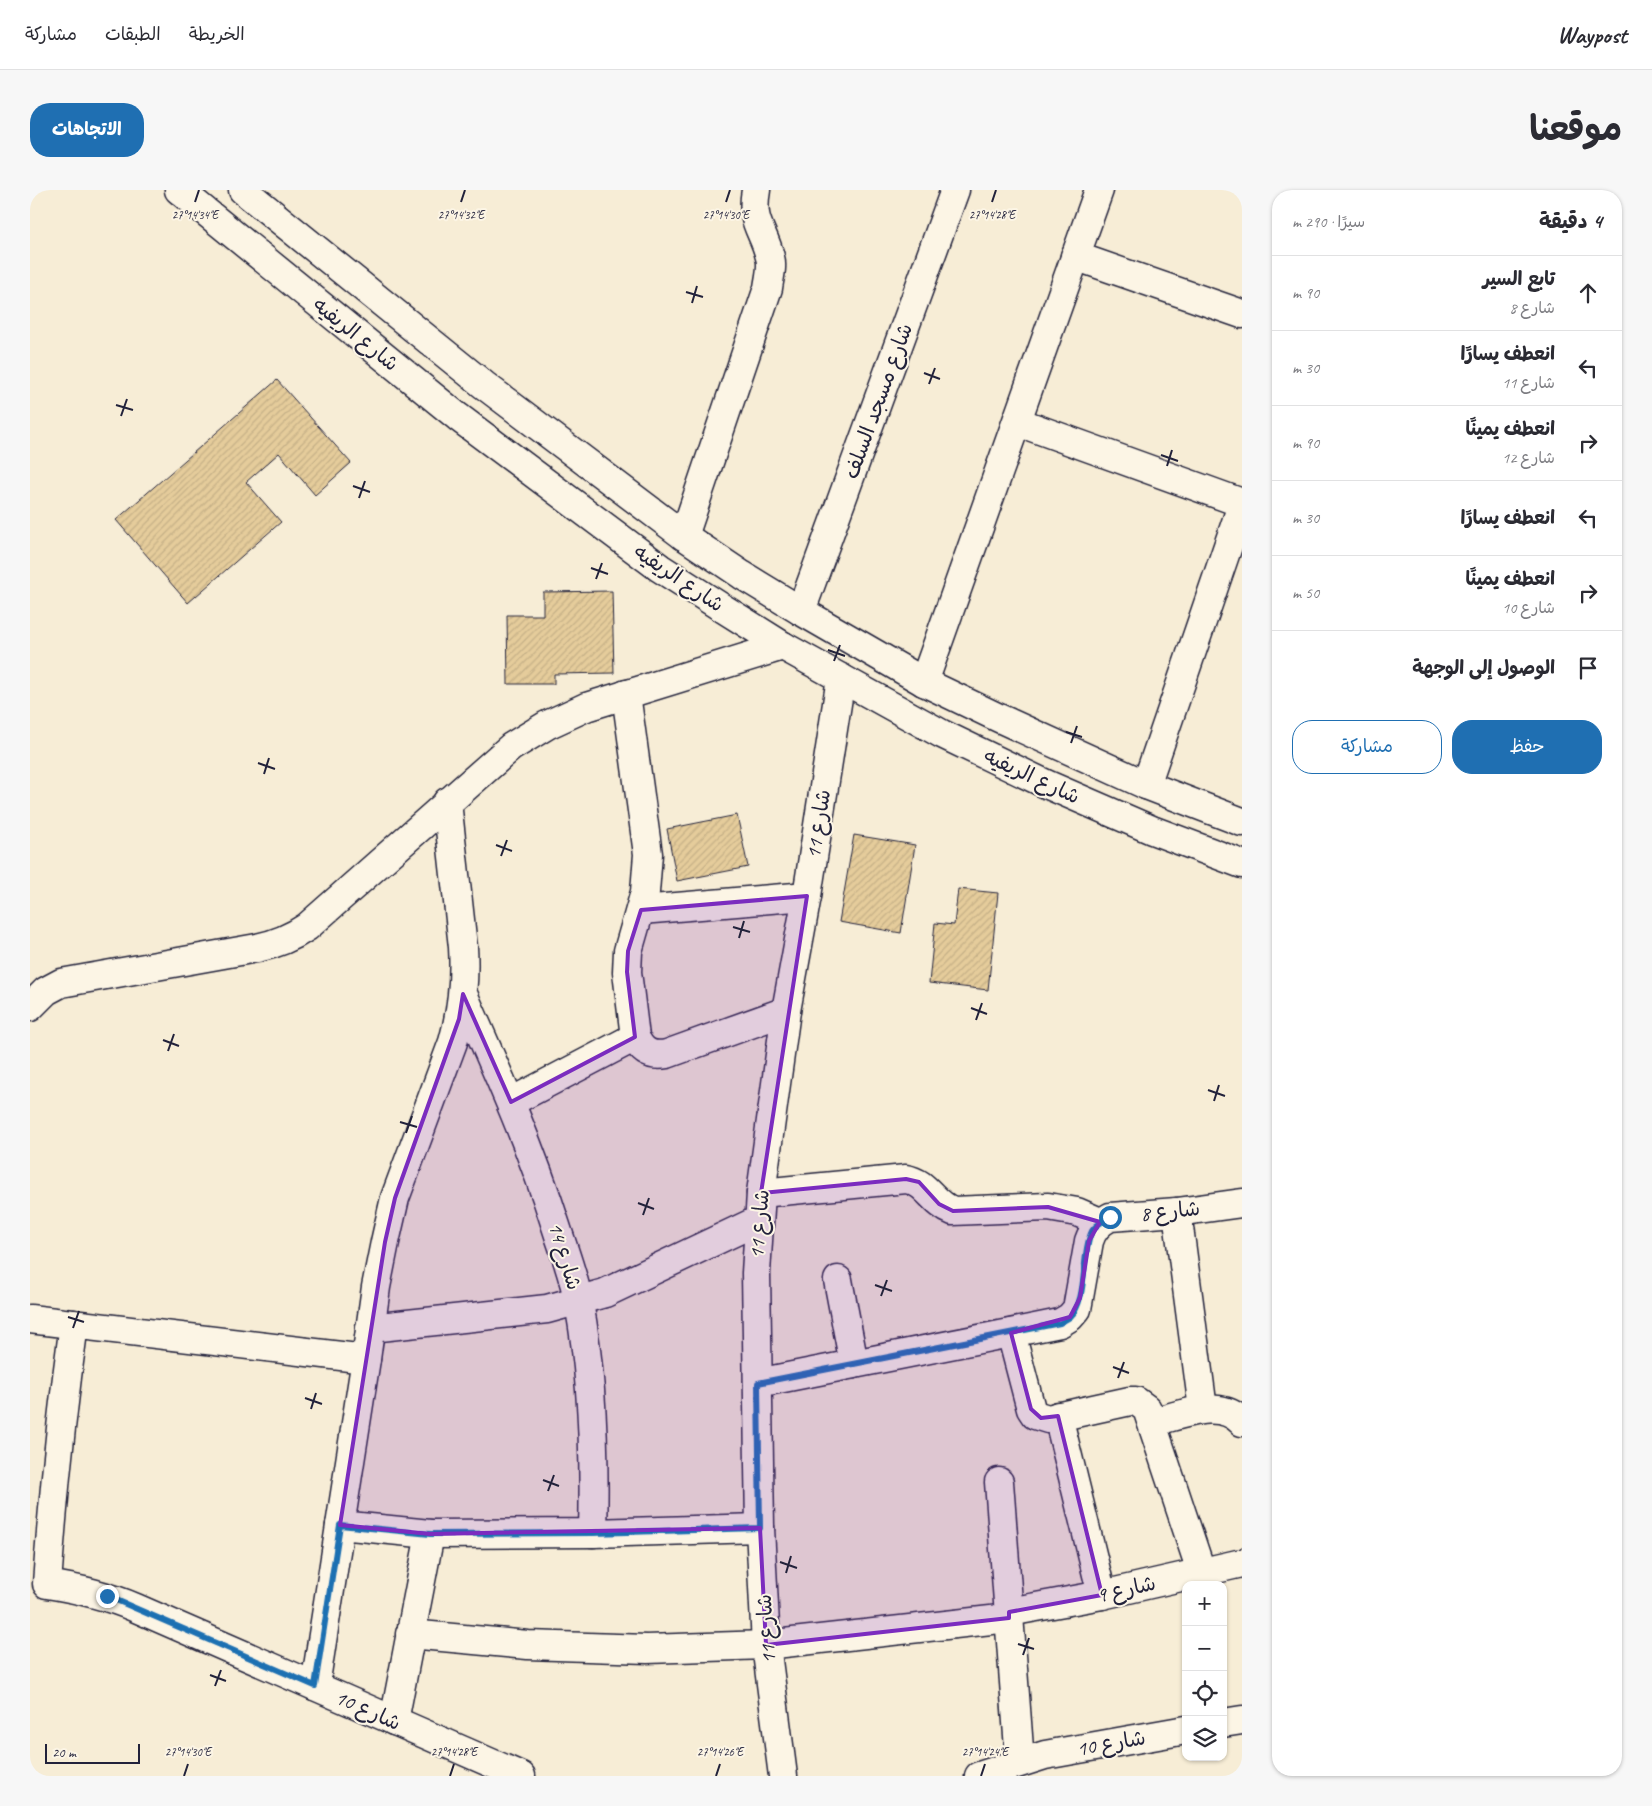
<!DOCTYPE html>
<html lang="ar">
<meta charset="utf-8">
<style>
body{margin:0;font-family:Caveat,"Playpen Sans Arabic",sans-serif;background:#f7f7f7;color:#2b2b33;direction:rtl}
.controls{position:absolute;right:15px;bottom:15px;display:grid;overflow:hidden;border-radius:10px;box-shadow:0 1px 4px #0004}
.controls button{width:45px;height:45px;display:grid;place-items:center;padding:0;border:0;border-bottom:1px solid #e1e1e2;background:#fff;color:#2b2b33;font:25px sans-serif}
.scale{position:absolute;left:15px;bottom:12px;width:95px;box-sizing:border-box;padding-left:5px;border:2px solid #22223b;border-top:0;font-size:14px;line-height:18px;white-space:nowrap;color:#22223b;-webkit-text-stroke:4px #fcf5e5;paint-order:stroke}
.stop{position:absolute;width:15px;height:15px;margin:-11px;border:4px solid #1f6fb2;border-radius:50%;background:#fff}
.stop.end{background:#1f6fb2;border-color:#fff;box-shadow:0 1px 5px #0008}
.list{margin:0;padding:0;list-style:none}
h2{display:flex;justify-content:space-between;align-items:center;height:65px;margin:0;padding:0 20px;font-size:21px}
h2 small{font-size:16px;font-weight:400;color:#7c7c81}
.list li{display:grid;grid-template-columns:32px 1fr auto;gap:15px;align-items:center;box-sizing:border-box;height:75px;padding:0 20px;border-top:1px solid #e1e1e2}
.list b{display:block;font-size:19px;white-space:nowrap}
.list p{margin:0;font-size:16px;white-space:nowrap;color:#7c7c81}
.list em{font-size:16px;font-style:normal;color:#7c7c81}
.actions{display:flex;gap:10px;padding:15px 20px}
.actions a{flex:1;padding:11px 0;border:1px solid #1f6fb2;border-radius:20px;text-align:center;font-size:18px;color:#1f6fb2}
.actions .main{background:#1f6fb2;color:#fff}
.icon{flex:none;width:28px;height:28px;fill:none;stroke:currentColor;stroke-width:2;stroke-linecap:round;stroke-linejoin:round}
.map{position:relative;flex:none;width:1212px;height:1586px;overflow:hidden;direction:ltr;border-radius:20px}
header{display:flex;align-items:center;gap:30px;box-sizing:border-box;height:70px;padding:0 25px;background:#fff;border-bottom:1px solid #e1e1e2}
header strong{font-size:24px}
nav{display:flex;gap:28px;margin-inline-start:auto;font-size:18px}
.intro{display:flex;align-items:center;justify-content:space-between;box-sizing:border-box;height:120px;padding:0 30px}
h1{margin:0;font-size:35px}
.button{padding:12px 22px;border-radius:20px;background:#1f6fb2;color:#fff;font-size:18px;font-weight:700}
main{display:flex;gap:30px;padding:0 30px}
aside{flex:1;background:#fff;border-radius:20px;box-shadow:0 1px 4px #0004}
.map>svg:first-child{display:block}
</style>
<header>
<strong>Waypost</strong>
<nav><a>الخريطة</a><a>الطبقات</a><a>مشاركة</a></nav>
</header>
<div class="intro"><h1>موقعنا</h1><a class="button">الاتجاهات</a></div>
<main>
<aside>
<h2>4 دقيقة<small>سيرًا · 290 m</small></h2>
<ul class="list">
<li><svg class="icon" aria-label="ahead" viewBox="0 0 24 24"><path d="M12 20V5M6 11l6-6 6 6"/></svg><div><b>تابع السير</b><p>شارع 8</p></div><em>90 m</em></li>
<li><svg class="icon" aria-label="left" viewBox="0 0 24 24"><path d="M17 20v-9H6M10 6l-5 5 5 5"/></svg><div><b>انعطف يسارًا</b><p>شارع 11</p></div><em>30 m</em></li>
<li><svg class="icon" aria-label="right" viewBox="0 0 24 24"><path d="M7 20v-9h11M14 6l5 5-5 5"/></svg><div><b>انعطف يمينًا</b><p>شارع 12</p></div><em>90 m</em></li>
<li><svg class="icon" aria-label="left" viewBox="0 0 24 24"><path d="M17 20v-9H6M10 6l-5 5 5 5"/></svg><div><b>انعطف يسارًا</b></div><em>30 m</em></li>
<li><svg class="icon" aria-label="right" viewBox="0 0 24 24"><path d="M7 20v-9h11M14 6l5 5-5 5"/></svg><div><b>انعطف يمينًا</b><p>شارع 10</p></div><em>50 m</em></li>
<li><svg class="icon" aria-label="arrive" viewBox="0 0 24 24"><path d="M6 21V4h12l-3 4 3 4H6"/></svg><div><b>الوصول إلى الوجهة</b></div></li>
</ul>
<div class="actions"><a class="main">حفظ</a><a>مشاركة</a></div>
</aside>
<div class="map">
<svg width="1212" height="1586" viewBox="0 0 1212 1586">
<defs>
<pattern id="building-hatch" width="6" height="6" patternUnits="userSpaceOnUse" patternTransform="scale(1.25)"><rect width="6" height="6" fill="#e5cc9b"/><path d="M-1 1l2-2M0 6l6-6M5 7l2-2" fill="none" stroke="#c4af86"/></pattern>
</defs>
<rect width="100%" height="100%" fill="#f7edd6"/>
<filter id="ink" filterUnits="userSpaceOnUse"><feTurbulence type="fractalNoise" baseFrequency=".02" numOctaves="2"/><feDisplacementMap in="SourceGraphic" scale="10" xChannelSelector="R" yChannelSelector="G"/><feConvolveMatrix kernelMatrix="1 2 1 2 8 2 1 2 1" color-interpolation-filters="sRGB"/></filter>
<g filter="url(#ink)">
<g fill="url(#building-hatch)" stroke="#22223b">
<path d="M247,190L321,273L285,305L249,263L216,292L251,332L158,413L86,330Z"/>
<path d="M582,401L584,483L524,484V494H478L477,425H513V402Z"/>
<path d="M707,625L718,677L647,691L637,639Z"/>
<path d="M824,645L885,655L871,743L809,732Z"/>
<path d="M928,699L968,703L958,800L899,793L905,733L924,735Z"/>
</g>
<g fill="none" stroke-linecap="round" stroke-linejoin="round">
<g stroke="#22223b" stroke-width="31">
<g id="minor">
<path d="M1045,66L1212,124"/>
<path d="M988,232L1212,313"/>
<path d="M654,346L738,98C739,89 743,77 740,67C733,38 720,34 726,0"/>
<path d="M771,421L925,0"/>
<path d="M894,492L1069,0"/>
<path d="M596,504L618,664L615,702L598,761L597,782L605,847C612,862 621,867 637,864L756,821"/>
<path d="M1116,595L1212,315"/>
<path d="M611,720L777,706"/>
<path d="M433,804C467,881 501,957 526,1036C534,1061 544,1087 549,1113C563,1189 565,1266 563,1343"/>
<path d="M0,817L16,801L31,793L227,758C246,754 261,748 277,737L481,557L517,535L556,517L753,456"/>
<path d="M481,912L605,847"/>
<path d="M731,1003L876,989C897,992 903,1014 923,1021L1018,1017L1047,1022L1070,1032"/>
<path d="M1147,1022L1173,1219"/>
<path d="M808,1090L824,1174"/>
<path d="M0,1129L336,1169"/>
<path d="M44,1134C32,1220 23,1307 17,1394C49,1399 76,1405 106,1418L491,1586"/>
<path d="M340,1138L517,1119L575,1103L729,1030"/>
<path d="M981,1143L1001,1219L1005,1225L1018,1229L1100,1211H1106L1117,1219L1171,1381"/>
<path d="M728,1193L1030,1133L1040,1127L1047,1119L1059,1051C1063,1039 1069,1033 1080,1027L1147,1022L1212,1013"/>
<path d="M1028,1226L1072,1405"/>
<path d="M1123,1232C1149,1226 1190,1207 1212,1232"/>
<path d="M969,1292L990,1572"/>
<path d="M310,1335L400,1344L563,1343L730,1338"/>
<path d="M979,1422L1072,1405L1212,1373"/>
<path d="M380,1444L498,1455L617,1459L736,1455L979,1428"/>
<path d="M285,1496L336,1169L346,1097L355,1052L365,1008L423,852C432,820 435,790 433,757L417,612"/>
<path d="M364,1531L400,1344"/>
<path d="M1193,1533L1212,1530"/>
<path d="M753,1586L736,1455L730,1338L726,1083L731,1003L756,821L777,706L811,488"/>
<path d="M949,1586L1015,1565L1156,1540"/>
</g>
</g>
<g stroke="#22223b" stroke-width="31">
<g id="tertiary">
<path d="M149,0L428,227L630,378L694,419L753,456L912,544L1016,594L1122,640L1212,674"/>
<path d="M213,0L454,195L654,346L712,385L771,421L894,492L969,528L1116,595L1212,632"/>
</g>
</g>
<use href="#minor" stroke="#fcf5e5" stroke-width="28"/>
<use href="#tertiary" stroke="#fcf5e5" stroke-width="28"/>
</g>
</g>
<g fill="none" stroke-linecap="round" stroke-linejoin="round" filter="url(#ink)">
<path stroke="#1f6fb2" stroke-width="6" d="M77,1406L285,1496L310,1335L400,1344L563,1343L730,1338L728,1193L1030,1133C1033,1131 1037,1129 1040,1127C1058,1111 1051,1063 1062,1041C1066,1034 1073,1031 1080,1027"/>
</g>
<path fill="#7b2cbf" fill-opacity="0.2" stroke="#7b2cbf" stroke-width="4" stroke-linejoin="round" d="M777,706L731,1003L876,989L889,992L909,1014L923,1021L1018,1017L1070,1032L1059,1051L1050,1108L1040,1127L981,1143L1001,1219L1011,1228L1028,1226L1072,1405L979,1422V1428L736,1455L730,1338L400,1344L310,1335L355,1052L365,1008L429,829L433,804L481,912L605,847L597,782L598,761L611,720Z"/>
<path fill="none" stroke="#22223b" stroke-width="2" d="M165,12L169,0M431,12L435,0M696,12L700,0M962,12L966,0M656,102L673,107M662,113L667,96M894,183L910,189M899,194L905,178M86,215L103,220M91,226L97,209M1131,265L1148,271M1137,276L1142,260M323,296L340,302M329,308L335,291M561,378L578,384M566,389L572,373M798,460L815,466M804,471L810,455M1036,542L1052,547M1041,553L1047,536M228,573L245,579M234,584L239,568M466,655L482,661M471,666L477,650M703,737L720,742M709,748L714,731M941,818L957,824M946,830L952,813M133,850L149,856M138,861L144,844M1178,900L1195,906M1184,911L1189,895M370,932L387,937M376,943L382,926M608,1013L624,1019M613,1025L619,1008M845,1095L862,1101M851,1106L857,1090M38,1127L54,1132M43,1138L49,1121M1083,1177L1099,1183M1088,1188L1094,1172M275,1208L292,1214M281,1219L286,1203M513,1290L529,1296M518,1301L524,1285M750,1372L767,1378M756,1383L761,1366M988,1454L1004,1459M993,1465L999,1448M180,1485L196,1491M185,1496L191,1480M154,1586L158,1574M420,1586L424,1574M686,1586L690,1574M951,1586L955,1574"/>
<g text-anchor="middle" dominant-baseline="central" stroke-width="4" stroke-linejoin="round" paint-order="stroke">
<g font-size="21" fill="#22223b" stroke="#fcf5e5">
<text transform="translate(326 144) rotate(39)">شارع الريفيه</text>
<text transform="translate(848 211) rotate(-70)">شارع مسجد السلف</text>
<text transform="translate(649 388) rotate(34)">شارع الريفيه</text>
<text transform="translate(1002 586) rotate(25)">شارع الريفيه</text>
<text transform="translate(788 634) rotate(-81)">شارع 11</text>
<text transform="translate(1140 1021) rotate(-6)">شارع 8</text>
<text transform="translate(729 1034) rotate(-85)">شارع 11</text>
<text transform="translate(535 1066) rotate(73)">شارع 14</text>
<text transform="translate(1096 1399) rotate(-13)">شارع 9</text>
<text transform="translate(736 1439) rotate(-94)">شارع 11</text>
<text transform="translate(338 1520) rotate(24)">شارع 10</text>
<text transform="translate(1081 1553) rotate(-10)">شارع 10</text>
</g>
</g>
<g font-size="12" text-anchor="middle" fill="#22223b" stroke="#fcf5e5" stroke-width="4" stroke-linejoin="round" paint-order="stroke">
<text x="165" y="29">27°14'34"E</text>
<text x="431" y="29">27°14'32"E</text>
<text x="696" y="29">27°14'30"E</text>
<text x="962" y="29">27°14'28"E</text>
<text x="158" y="1566">27°14'30"E</text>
<text x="424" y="1566">27°14'28"E</text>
<text x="690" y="1566">27°14'26"E</text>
<text x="955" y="1566">27°14'24"E</text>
</g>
</svg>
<div class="controls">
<button>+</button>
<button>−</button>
<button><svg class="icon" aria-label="locate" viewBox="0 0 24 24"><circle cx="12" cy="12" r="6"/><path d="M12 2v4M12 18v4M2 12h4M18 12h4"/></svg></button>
<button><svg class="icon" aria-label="layers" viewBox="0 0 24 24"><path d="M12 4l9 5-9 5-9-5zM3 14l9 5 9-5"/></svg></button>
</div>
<div class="scale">20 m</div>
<div class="stop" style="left:1080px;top:1027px"></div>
<div class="stop end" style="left:77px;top:1406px"></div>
</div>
</main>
